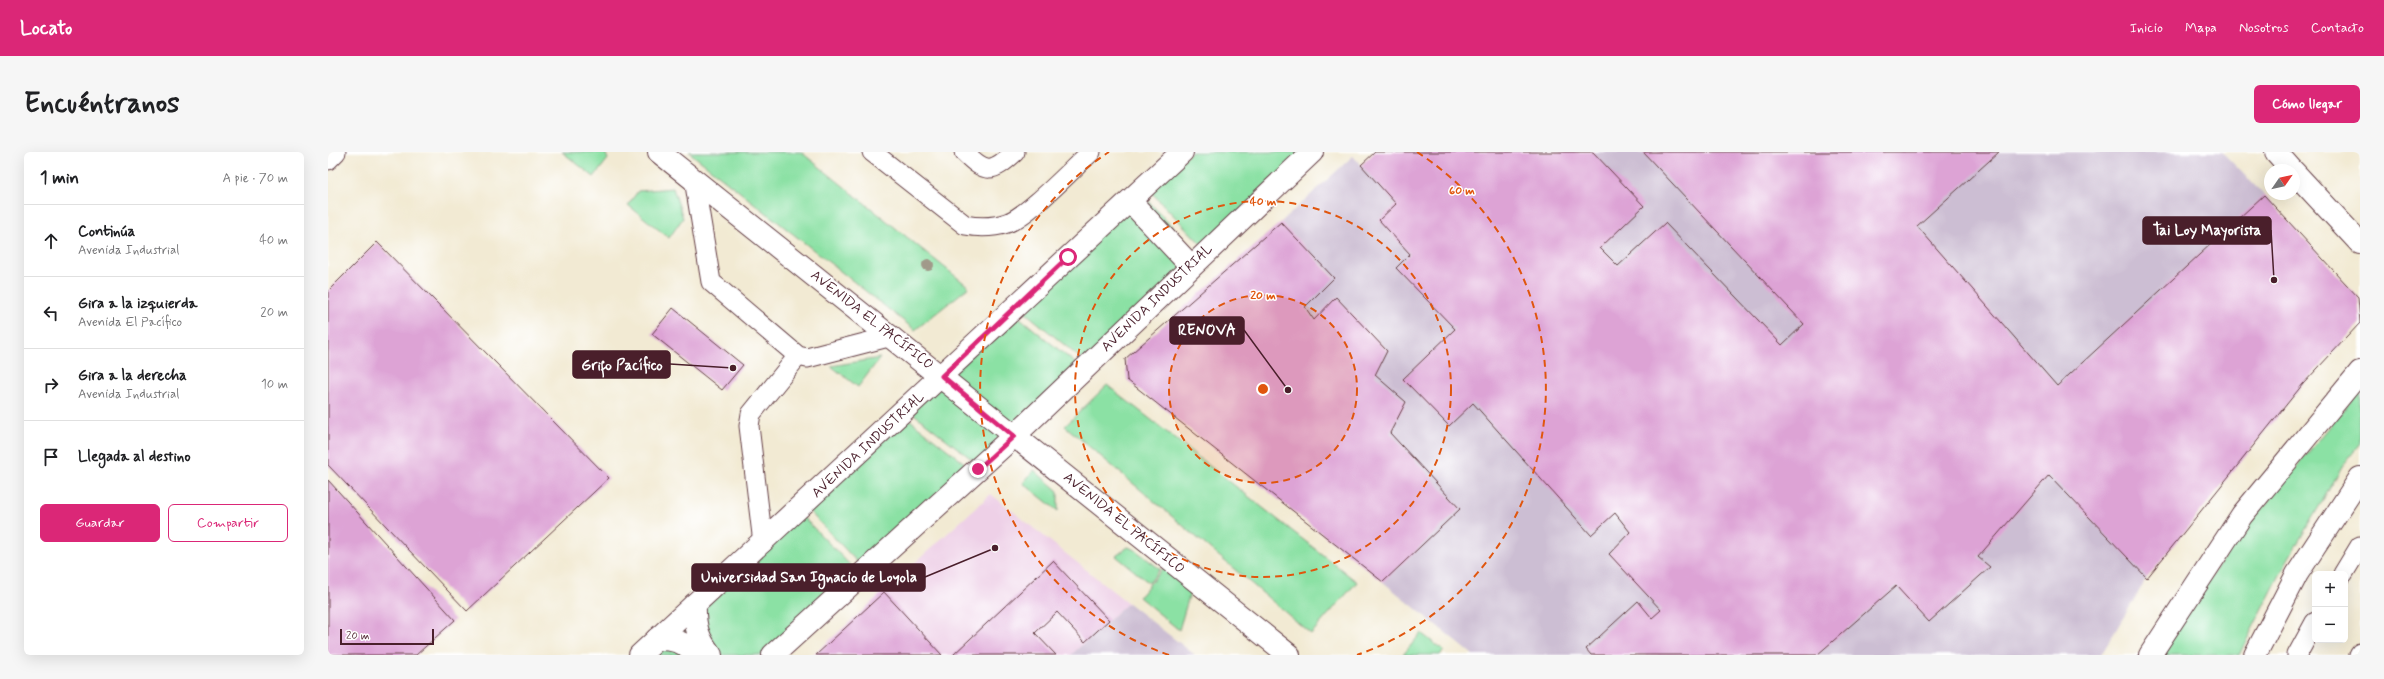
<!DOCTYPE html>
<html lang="es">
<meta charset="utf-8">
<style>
body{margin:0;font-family:Mynerve,sans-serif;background:#f6f6f6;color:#202124}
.controls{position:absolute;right:12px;bottom:12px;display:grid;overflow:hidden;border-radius:6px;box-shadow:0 4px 16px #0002}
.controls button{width:36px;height:36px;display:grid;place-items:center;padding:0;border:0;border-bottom:1px solid #e0e0e0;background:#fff;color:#202124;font:20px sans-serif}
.compass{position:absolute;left:1936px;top:12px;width:36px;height:36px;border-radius:50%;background:#fff;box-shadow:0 4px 16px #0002;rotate:56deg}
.scale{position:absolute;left:12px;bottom:10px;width:94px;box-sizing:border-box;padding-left:4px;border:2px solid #4a1f2b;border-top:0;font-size:11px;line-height:14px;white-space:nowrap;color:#4a1f2b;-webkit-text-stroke:3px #fff;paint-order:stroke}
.stop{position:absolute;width:12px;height:12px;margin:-9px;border:3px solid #db2777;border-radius:50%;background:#fff}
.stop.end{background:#db2777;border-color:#fff;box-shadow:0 1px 4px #0008}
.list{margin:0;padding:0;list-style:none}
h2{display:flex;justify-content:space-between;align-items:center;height:52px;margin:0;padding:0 16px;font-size:17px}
h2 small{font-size:13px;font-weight:400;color:#757577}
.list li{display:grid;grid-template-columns:26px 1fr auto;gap:12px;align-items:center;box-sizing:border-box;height:72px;padding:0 16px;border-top:1px solid #e0e0e0}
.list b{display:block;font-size:15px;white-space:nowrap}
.list p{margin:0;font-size:13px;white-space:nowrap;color:#757577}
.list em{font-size:13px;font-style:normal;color:#757577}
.actions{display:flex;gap:8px;padding:12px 16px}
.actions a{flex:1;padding:9px 0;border:1px solid #db2777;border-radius:6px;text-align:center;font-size:14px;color:#db2777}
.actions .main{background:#db2777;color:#fff}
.icon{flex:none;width:22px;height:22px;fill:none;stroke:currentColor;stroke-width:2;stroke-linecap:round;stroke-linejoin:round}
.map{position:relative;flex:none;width:2032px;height:503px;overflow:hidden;border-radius:6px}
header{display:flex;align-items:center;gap:24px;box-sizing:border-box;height:56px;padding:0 20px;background:#db2777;color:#fff}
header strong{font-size:19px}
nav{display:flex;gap:22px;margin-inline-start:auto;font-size:14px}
.intro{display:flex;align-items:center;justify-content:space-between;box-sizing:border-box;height:96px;padding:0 24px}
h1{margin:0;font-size:28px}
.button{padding:10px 18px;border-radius:6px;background:#db2777;color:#fff;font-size:14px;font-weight:700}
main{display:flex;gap:24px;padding:0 24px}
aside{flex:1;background:#fff;border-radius:6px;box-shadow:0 4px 16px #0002}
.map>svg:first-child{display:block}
</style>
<header>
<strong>Locato</strong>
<nav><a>Inicio</a><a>Mapa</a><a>Nosotros</a><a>Contacto</a></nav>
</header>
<div class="intro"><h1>Encuéntranos</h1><a class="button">Cómo llegar</a></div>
<main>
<aside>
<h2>1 min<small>A pie · 70 m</small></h2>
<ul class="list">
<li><svg class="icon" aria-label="ahead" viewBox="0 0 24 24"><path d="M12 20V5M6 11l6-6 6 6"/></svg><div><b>Continúa</b><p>Avenida Industrial</p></div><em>40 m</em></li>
<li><svg class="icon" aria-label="left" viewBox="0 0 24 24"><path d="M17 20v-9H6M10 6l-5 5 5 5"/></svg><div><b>Gira a la izquierda</b><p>Avenida El Pacífico</p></div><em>20 m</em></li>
<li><svg class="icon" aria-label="right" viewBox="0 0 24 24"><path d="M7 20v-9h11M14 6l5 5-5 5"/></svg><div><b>Gira a la derecha</b><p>Avenida Industrial</p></div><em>10 m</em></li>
<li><svg class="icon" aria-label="arrive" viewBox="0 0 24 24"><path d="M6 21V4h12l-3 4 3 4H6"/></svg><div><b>Llegada al destino</b></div></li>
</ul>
<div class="actions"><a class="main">Guardar</a><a>Compartir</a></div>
</aside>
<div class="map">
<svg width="2032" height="503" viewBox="0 0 2032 503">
<rect width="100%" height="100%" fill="#fff"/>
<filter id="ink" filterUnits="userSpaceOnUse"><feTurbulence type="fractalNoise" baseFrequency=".025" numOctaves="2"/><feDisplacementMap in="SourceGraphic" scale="8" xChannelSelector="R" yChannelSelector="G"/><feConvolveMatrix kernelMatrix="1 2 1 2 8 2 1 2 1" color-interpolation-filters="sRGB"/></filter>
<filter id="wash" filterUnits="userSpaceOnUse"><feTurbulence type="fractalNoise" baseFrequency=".012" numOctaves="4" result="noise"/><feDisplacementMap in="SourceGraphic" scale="16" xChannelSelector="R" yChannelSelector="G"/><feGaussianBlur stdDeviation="0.9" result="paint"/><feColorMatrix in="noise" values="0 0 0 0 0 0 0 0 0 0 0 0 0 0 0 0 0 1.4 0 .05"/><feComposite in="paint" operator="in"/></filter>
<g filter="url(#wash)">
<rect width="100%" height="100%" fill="#f2ead3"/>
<path fill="#eed0e7" d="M663,342L800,451L743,503H485Z"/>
<g fill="#ccbed3">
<path d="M1265,0H1315L1476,172L1454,193L1337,71L1290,114L1272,96Z"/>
<path d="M1671,0H1894L1936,43L1729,234L1589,74Z"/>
<path d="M1025,4L1068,52L1051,68L1082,102L1068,116L1127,177L1075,227L1121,273L1145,251L1263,382L1287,361L1302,380L1281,402L1333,458L1324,466L1310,449L1258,497L1263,503H1145L1055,430L1132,357L1062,281L1078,250L1047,223L1059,198L1008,145L986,168L977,155L1006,125L953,70Z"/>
<path d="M1721,323L1819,426L1773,503H1489L1568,434L1601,470L1662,415L1650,405Z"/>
<path d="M800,451L867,503H743Z"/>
</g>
<g fill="#8be1a4" stroke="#6a8068">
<path d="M234,0H277L280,7L266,25Z"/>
<path d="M361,0H473L641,135L587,178Z"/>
<path d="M863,0H973L876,95L822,39Z"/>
<path d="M345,36L355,66L341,86L300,53L310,39Z"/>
<path d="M814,42L870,103L757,210L692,156Z"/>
<path d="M686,161L752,215L686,280L619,224Z"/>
<path d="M552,206L530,235L503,214Z"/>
<path d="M614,229L681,284L650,312L582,259Z"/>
<path d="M779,233L1029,430L983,482L737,274Z"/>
<path d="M2032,238V292L2016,312L1959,409L1911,503H1830L1909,387Z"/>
<path d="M577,264L644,317L535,416L479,357Z"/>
<path d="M706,318L730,339V359L695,331Z"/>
<path d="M473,363L530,421L442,503H321Z"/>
<path d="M800,395L806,397L832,417L821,431L788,404Z"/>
<path d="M842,408L866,427L851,478L811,445Z"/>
<path d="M1093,481L1116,499L1112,503H1075Z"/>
</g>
<g id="blocks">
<g fill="#dda3d5">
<path d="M1047,0H1265L1316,54L1272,96L1290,114L1337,71L1454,193L1476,172L1315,0H1671L1589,74L1729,234L1936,43L2030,145L2032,171L1975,232L1819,426L1721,323L1650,405L1662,415L1601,470L1568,434L1489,503H1263L1258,497L1310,449L1324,466L1333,458L1281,402L1302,380L1287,361L1263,383L1145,251L1121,274L1075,227L1127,177L1068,116L1082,102L1051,68L1068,52L1033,13Z"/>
<path d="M953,70L1006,126L977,155L986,168L1008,145L1059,199L1047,223L1078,250L1062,281L1132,357L1055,430L799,228L797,207Z"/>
<path d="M49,90L281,326L139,459L0,313V139Z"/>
<path d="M345,156L415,213L394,238L324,182Z"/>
<path d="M0,328L127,468L88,503H0Z"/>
<path d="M725,409L781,468L757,490L729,460L707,481L728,503H625Z"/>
<path d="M556,440L614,503H488Z"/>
</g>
</g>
</g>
<g filter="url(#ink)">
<use href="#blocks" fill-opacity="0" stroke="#633d44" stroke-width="1"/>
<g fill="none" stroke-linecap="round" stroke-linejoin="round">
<g stroke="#633d44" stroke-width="21">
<g id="lane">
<path d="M544,0L637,73C652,76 664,76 679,71C700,64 744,17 763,0"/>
<path d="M636,0C658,22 664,21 687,0"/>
<path d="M0,8L8,0"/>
<path d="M366,27L383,130L470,204L479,206L564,184"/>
<path d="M435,391L421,274L423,262L470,204"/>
<path d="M2015,422L2032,394"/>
<path d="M1969,503L1987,470"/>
<path d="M2031,503L2032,501"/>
</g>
</g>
<g stroke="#633d44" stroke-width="24">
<g id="street">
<path d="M1948,0L1964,18"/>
<path d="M1966,20L2032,91"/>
</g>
</g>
<g stroke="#633d44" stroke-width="24">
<g id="secondary">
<path d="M331,0L961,503"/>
<path d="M802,49L863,114"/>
<path d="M367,452C366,473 370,487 383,503"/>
<path d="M329,487C346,487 358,490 369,503"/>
<path d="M312,503L854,0"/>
<path d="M445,503L686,284L984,0"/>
<path d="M1822,503L1914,363L2032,220"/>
</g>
</g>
<g stroke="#633d44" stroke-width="24">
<path id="primary" d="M1927,503L1969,422L2032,326"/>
</g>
<use href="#lane" stroke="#fff" stroke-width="19"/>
<use href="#street" stroke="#fff" stroke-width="22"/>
<use href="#secondary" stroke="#fff" stroke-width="22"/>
<use href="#primary" stroke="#fff" stroke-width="22"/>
</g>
<circle fill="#a19a8a" cx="600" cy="113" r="6"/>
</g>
<g fill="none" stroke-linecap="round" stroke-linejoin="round" filter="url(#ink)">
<path stroke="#db2777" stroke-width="5" d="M650,317L686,284L614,224L740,105"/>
</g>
<circle cx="935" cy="237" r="94" fill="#e0560e" fill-opacity=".12"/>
<g fill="none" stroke="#e0560e" stroke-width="2" stroke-dasharray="7 5">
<circle cx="935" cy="237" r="94"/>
<circle cx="935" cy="237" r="188"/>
<path d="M841 503A282 282 0 0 1 781 0M1089 0A282 282 0 0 1 1029 503"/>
</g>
<g text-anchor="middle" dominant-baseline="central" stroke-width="3" stroke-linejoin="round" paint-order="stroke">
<g font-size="14" fill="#4a1f2b" stroke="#fff">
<text transform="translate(829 146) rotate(-44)">AVENIDA INDUSTRIAL</text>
<text transform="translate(544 168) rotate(38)">AVENIDA EL PACÍFICO</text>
<text transform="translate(540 293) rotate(-43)">AVENIDA INDUSTRIAL</text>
<text transform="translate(796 371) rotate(39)">AVENIDA EL PACÍFICO</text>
</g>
</g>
<circle cx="935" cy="237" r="6" fill="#e0560e" stroke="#fff" stroke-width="2"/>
<g font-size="12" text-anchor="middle" font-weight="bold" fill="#e0560e" stroke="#fff" stroke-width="3" stroke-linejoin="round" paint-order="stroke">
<text x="1134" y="42">60 m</text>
<text x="935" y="53">40 m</text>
<text x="935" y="147">20 m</text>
</g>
<path fill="none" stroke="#4a1f2b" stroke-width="1.5" d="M1946 128L1943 78M960 238L916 178M405 216L342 212M667 396L597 425"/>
<g fill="#4a1f2b" stroke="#fff" stroke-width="1.5">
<circle cx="1946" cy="128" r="4"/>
<circle cx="960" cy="238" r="4"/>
<circle cx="405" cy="216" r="4"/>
<circle cx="667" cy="396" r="4"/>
</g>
<g fill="#4a1f2b" stroke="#4a1f2b" stroke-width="1.5">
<rect x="1815" y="65" width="128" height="27" rx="4"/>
<rect x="842" y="165" width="74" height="27" rx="4"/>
<rect x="245" y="199" width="97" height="27" rx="4"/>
<rect x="364" y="412" width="233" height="27" rx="4"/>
</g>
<g font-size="15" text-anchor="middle" font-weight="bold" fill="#fff">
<text x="1879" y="83">Tai Loy Mayorista</text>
<text x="879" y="183">RENOVA</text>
<text x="294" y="218">Grifo Pacífico</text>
<text x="481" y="430">Universidad San Ignacio de Loyola</text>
</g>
</svg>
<div class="controls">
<button>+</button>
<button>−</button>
</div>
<svg class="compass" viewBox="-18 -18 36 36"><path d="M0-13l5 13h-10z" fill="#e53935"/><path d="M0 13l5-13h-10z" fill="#757577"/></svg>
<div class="scale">20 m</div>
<div class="stop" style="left:740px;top:105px"></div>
<div class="stop end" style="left:650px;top:317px"></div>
</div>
</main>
